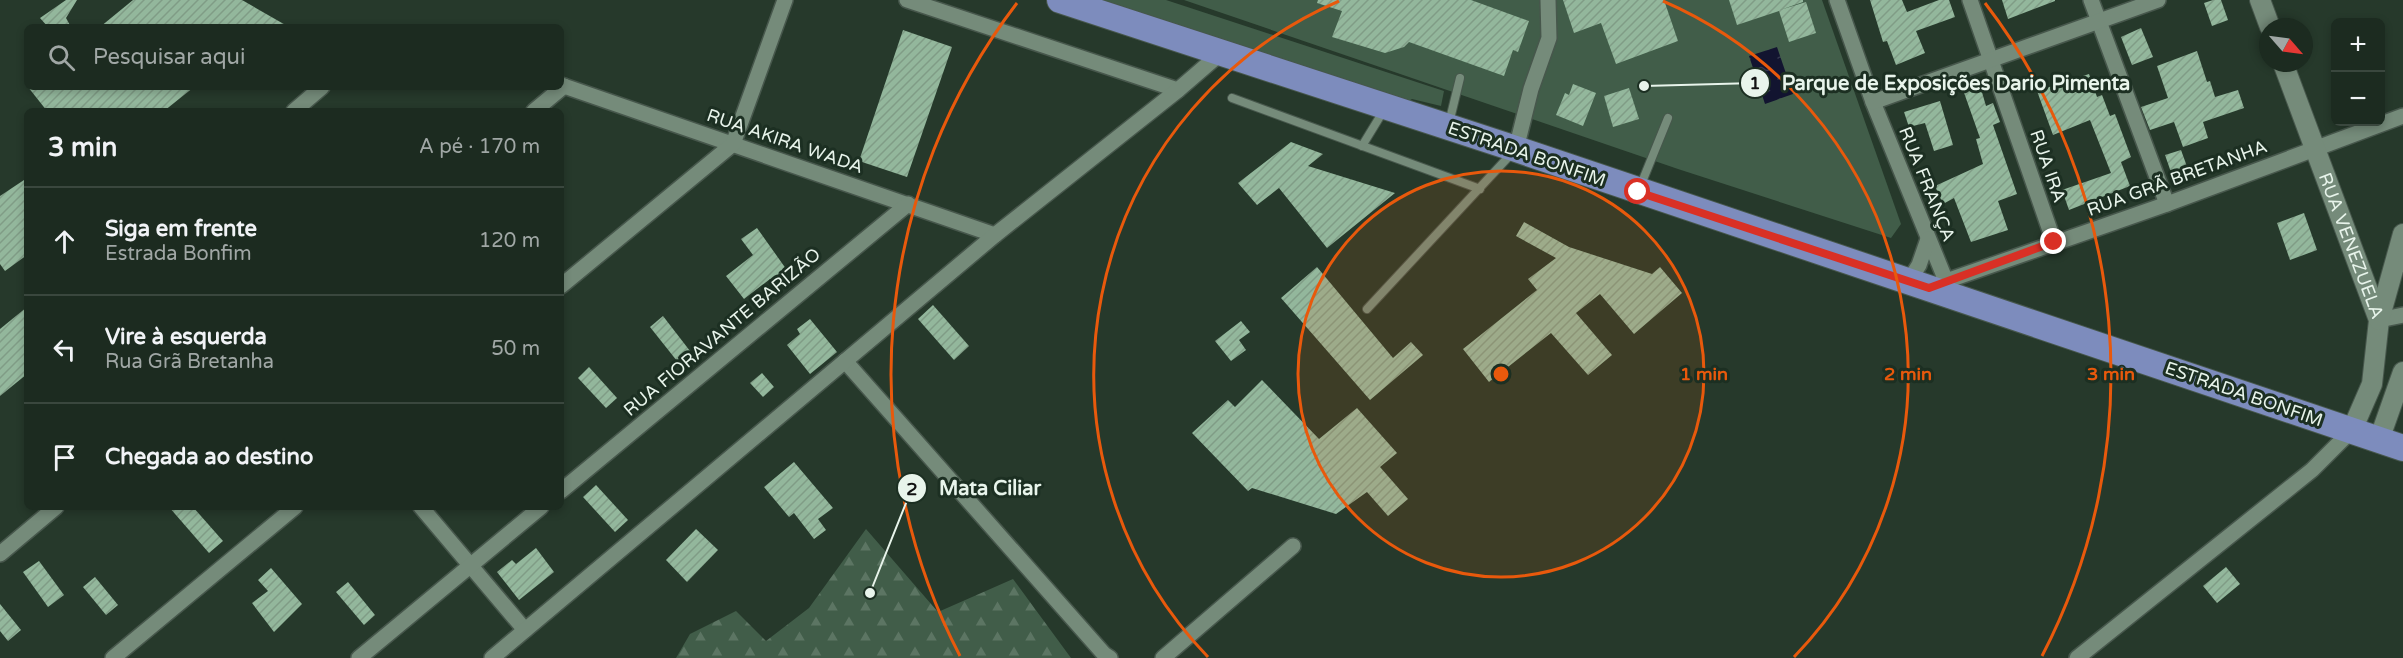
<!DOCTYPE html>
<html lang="pt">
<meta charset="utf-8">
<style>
body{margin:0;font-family:"Varela Round",sans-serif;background:#29372d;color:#f1f3f6}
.controls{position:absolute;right:18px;top:18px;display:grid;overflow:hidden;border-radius:9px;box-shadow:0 3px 9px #0003}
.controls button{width:54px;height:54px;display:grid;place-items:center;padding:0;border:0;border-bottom:2px solid #3a473e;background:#1c2b20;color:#f1f3f6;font:30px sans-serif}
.compass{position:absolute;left:2259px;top:18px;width:54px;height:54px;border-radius:50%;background:#1c2b20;box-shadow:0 3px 9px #0003;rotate:118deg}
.stop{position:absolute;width:18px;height:18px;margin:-14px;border:4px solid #d93025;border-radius:50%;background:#fff}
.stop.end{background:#d93025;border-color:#fff;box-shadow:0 2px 6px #0008}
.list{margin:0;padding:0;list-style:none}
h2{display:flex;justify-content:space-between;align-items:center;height:78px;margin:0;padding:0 24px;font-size:26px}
h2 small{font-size:20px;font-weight:400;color:#a0a7a5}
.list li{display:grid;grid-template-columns:39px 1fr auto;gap:18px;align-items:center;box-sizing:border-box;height:108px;padding:0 24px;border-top:2px solid #3a473e}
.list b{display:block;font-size:22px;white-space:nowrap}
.list p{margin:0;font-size:20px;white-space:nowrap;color:#a0a7a5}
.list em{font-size:20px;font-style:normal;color:#a0a7a5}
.icon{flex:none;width:33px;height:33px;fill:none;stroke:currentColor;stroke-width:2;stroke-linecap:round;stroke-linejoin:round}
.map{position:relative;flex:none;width:2403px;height:658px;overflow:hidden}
.search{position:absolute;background:#1c2b20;box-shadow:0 3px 9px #0003;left:24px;top:24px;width:540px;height:66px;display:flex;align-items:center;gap:15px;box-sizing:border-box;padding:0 21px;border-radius:9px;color:#a0a7a5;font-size:22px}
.panel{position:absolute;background:#1c2b20;box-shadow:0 3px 9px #0003;left:24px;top:108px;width:540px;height:402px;border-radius:9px}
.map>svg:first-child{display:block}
</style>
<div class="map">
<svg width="2403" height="658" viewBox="0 0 2403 658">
<defs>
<pattern id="forest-firs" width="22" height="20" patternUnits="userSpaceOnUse" patternTransform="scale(1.5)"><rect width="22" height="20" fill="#415d49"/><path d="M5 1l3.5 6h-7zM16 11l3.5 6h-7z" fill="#5c7563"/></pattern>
<pattern id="water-ripples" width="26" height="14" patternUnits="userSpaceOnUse" patternTransform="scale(1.5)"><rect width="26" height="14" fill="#121430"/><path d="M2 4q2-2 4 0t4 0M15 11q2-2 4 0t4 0" fill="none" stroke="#34374e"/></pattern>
<pattern id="building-hatch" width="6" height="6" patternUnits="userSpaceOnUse" patternTransform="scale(1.5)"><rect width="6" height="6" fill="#93b79c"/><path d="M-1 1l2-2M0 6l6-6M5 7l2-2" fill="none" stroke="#809c86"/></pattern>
</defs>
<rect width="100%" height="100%" fill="#26392b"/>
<path fill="url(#forest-firs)" d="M866,529L938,612L1013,579L1071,658H676L690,634L736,611L766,641L809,608Z"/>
<g fill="#415d49">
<path d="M1097,0H1166L1444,91L1441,106L1412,99L1407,102Z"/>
<path d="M1184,0H1822L1901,224L1891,238L1678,169Z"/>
</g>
<path fill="url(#water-ripples)" d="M1777,47L1793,94L1765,104L1749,56Z"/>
<g fill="url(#building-hatch)">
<path d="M66,0H77L66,18L71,27H48L40,18Z"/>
<path d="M133,0H242L289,27H100Z"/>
<path d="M1318,0H1471L1529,21L1518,52L1513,50L1504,76L1409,42L1404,47L1385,53L1332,37L1342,11L1317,3Z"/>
<path d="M1563,0H1664L1678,41L1616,64L1601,23L1574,33Z"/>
<path d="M1729,0H1803V2L1780,10L1806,2L1816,33L1789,42L1779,11L1737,25Z"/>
<path d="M1870,0H1902L1907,12L1939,0H1949L1955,17L1916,31L1925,53L1896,65L1887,41L1883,42Z"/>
<path d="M2002,0H2055V1L2008,19Z"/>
<path d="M2213,0H2221L2228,20L2212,26L2204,3Z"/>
<path d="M2141,28L2153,57L2132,65L2121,37Z"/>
<path d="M903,30L952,47L907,177L859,161Z"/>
<path d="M2197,51L2207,82L2210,81L2215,97L2238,90L2244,108L2203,122L2208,138L2183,147L2174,122L2150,130L2141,107L2168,98L2157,66Z"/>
<path d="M2089,74L2097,97L2102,95L2110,116L2115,114L2131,157L2121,162L2130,186L2069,210L2062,190L2111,173L2090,120L2053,135L2037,91Z"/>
<path d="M1979,82L1986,106L1993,103L2000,122L1993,125L2017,194L1998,201L2008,230L1971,242L1954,198L1943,204L1935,186L1983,164L1976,139L1980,138L1962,87Z"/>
<path d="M1573,84L1596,93L1583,126L1556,115L1565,93L1569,95Z"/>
<path d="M28,87H194L164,111H47Z"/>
<path d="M1629,88L1639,119L1613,127L1604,96Z"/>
<path d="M1940,101L1953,145L1934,151L1925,123L1909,127L1904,112Z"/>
<path d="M1291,142L1323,154L1308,166L1395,193L1327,248L1279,188L1257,205L1238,183Z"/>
<path d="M2181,150L2189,172L2173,178L2165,155Z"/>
<path d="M27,178V255L5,271L0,264V196Z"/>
<path d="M2304,213L2317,250L2290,260L2277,223Z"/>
<path d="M1524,222L1569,247L1652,274L1660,267L1682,293L1634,334L1600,294L1576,313L1612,355L1588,375L1551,333L1489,382L1463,349L1537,290L1528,279L1556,258L1516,236Z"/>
<path d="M757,228L789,273L774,284L770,279L744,299L726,276L753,255L741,239Z"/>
<path d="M1317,267L1393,358L1411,342L1423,355L1370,400L1281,298Z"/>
<path d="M933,305L969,346L954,360L918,319Z"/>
<path d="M27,307V374L0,396V329Z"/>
<path d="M663,316L690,351L677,361L650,327Z"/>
<path d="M810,319L837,352L810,374L787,345L800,334L797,329Z"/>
<path d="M1241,321L1250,332L1239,340L1246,350L1231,361L1215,341Z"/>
<path d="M589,367L617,398L606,408L578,378Z"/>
<path d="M762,373L774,387L763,397L750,383Z"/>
<path d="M1262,380L1319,439L1357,408L1397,453L1380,467L1408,499L1388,516L1367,492L1336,514L1252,488L1248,491L1192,433L1228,400L1235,407Z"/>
<path d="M794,462L833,508L818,519L826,530L814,539L794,513L789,517L764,487Z"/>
<path d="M596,485L628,520L615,532L583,497Z"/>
<path d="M169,507H193L223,541L209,553Z"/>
<path d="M696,529L718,550L687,582L666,560Z"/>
<path d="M536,548L554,572L519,600L497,572L512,560L516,564Z"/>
<path d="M39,561L64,595L48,607L23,572Z"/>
<path d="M2226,567L2240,584L2217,603L2203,586Z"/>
<path d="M271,568L302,604L274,632L252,603L268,591L258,580Z"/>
<path d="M95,577L118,605L106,615L83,587Z"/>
<path d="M348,582L375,615L364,625L336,592Z"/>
<path d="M0,604L21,630L8,641L0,631Z"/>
</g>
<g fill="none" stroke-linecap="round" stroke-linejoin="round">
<g stroke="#47574c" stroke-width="10">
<g id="service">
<path d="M1232,98L1480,189"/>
<path d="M1449,123L1460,78"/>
<path d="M1362,146L1384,110"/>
<path d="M1640,187L1668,118"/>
<path d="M1367,309L1513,152"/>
</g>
</g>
<g stroke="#47574c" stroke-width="18">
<g id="minor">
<path d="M907,0L1178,90"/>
<path d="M1837,0L1873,102L1946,281"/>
<path d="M1970,0L2054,242"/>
<path d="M2091,0L2167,204"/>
<path d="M561,85L995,235"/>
<path d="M1873,102L2158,0"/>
<path d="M294,111L322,87"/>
<path d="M534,111L564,86"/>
<path d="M1516,149L1531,89L1549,38L1548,0"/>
<path d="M1909,281L1919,265L1928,239"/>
<path d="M561,286L733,144L785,0"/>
<path d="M1929,287L2167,204L2403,116"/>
<path d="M2379,320L2403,315"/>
<path d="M845,361L1104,654L1110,658"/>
<path d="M561,491L908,204"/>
<path d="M421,507L525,630"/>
<path d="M0,554L56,507"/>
<path d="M113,658L295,507"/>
<path d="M359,658L541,507"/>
<path d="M492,658L995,235L1178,90L1222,52"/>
<path d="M1163,658L1293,546"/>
<path d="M2077,658L2312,470L2352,430"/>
</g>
</g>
<g stroke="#47574c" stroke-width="22">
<g id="tertiary">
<path d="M2260,0L2270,27"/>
<path id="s1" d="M2283,63L2379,320L2372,384L2352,430"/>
<path d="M2379,320L2403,234"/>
<path d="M2379,440L2403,372"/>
</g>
</g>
<g stroke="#47574c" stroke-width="28">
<path id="primary" d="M1060,0L1516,149L2403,448"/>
</g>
<use href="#service" stroke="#758b7a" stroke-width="8"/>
<use href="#minor" stroke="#758b7a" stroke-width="15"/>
<use href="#tertiary" stroke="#758b7a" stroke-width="20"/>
<use href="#primary" stroke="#7d8cbd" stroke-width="26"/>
</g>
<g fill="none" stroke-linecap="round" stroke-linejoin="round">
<path stroke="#d93025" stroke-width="8" d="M1638,192L1929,288L2054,242"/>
</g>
<circle cx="1501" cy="374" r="203" fill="#e8590c" fill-opacity=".12"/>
<g fill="none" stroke="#e8590c" stroke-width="3">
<circle cx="1501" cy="374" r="203"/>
<path d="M1208 657A407 407 0 0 1 1339 1M1663 1A407 407 0 0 1 1794 657"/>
<path d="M960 656A610 610 0 0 1 1017 3M1985 3A610 610 0 0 1 2042 656"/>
</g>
<g text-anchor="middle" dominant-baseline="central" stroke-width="6" stroke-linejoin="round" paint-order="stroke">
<g font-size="18" fill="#e8f4eb" stroke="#1c2f22">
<text transform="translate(785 141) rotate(19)">RUA AKIRA WADA</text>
<text transform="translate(1527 154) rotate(19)">ESTRADA BONFIM</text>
<text transform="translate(2048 166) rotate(71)">RUA IRA</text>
<text transform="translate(2177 178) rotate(-20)">RUA GRÃ BRETANHA</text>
<text transform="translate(1927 184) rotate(68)">RUA FRANÇA</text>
<text stroke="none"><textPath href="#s1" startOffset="195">RUA VENEZUELA</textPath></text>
<text transform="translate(722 332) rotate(-40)">RUA FIORAVANTE BARIZÃO</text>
<text transform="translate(2244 394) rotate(19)">ESTRADA BONFIM</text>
</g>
</g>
<circle cx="1501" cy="374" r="9" fill="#e8590c" stroke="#1c2f22" stroke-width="3"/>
<g font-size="18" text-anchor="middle" font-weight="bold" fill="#e8590c" stroke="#1c2f22" stroke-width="6" stroke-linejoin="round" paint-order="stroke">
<text x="1704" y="380">1 min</text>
<text x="1908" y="380">2 min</text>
<text x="2111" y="380">3 min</text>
</g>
<path fill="none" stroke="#e8f4eb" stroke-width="2" d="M1644 86L1755 83M870 593L912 488"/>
<g fill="#e8f4eb" stroke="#1c2f22" stroke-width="2">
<circle cx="1644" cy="86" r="6"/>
<circle cx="870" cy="593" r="6"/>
<circle cx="1755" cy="83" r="15"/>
<circle cx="912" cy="488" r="15"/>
</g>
<g font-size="18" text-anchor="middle" font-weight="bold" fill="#111">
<text x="1755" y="89">1</text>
<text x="912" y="495">2</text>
</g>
<g font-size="20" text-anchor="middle" font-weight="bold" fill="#e8f4eb" stroke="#1c2f22" stroke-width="6" stroke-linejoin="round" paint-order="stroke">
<text x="1956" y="90">Parque de Exposições Dario Pimenta</text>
<text x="990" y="495">Mata Ciliar</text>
</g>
</svg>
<div class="controls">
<button>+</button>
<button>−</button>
</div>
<svg class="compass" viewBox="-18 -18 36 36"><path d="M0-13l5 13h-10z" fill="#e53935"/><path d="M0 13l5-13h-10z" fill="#a0a7a5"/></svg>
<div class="stop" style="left:1638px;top:192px"></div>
<div class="stop end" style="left:2054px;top:242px"></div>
<div class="search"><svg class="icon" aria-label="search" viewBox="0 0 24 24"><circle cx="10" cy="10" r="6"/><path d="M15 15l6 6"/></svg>Pesquisar aqui</div>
<section class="panel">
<h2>3 min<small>A pé · 170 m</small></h2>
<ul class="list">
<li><svg class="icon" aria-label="ahead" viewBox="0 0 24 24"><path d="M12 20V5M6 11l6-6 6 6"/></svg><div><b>Siga em frente</b><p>Estrada Bonfim</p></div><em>120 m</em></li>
<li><svg class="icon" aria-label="left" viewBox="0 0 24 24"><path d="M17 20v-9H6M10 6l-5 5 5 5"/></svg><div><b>Vire à esquerda</b><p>Rua Grã Bretanha</p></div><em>50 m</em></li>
<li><svg class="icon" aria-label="arrive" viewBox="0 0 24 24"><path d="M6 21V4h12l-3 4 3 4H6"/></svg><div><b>Chegada ao destino</b></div></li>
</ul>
</section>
</div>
